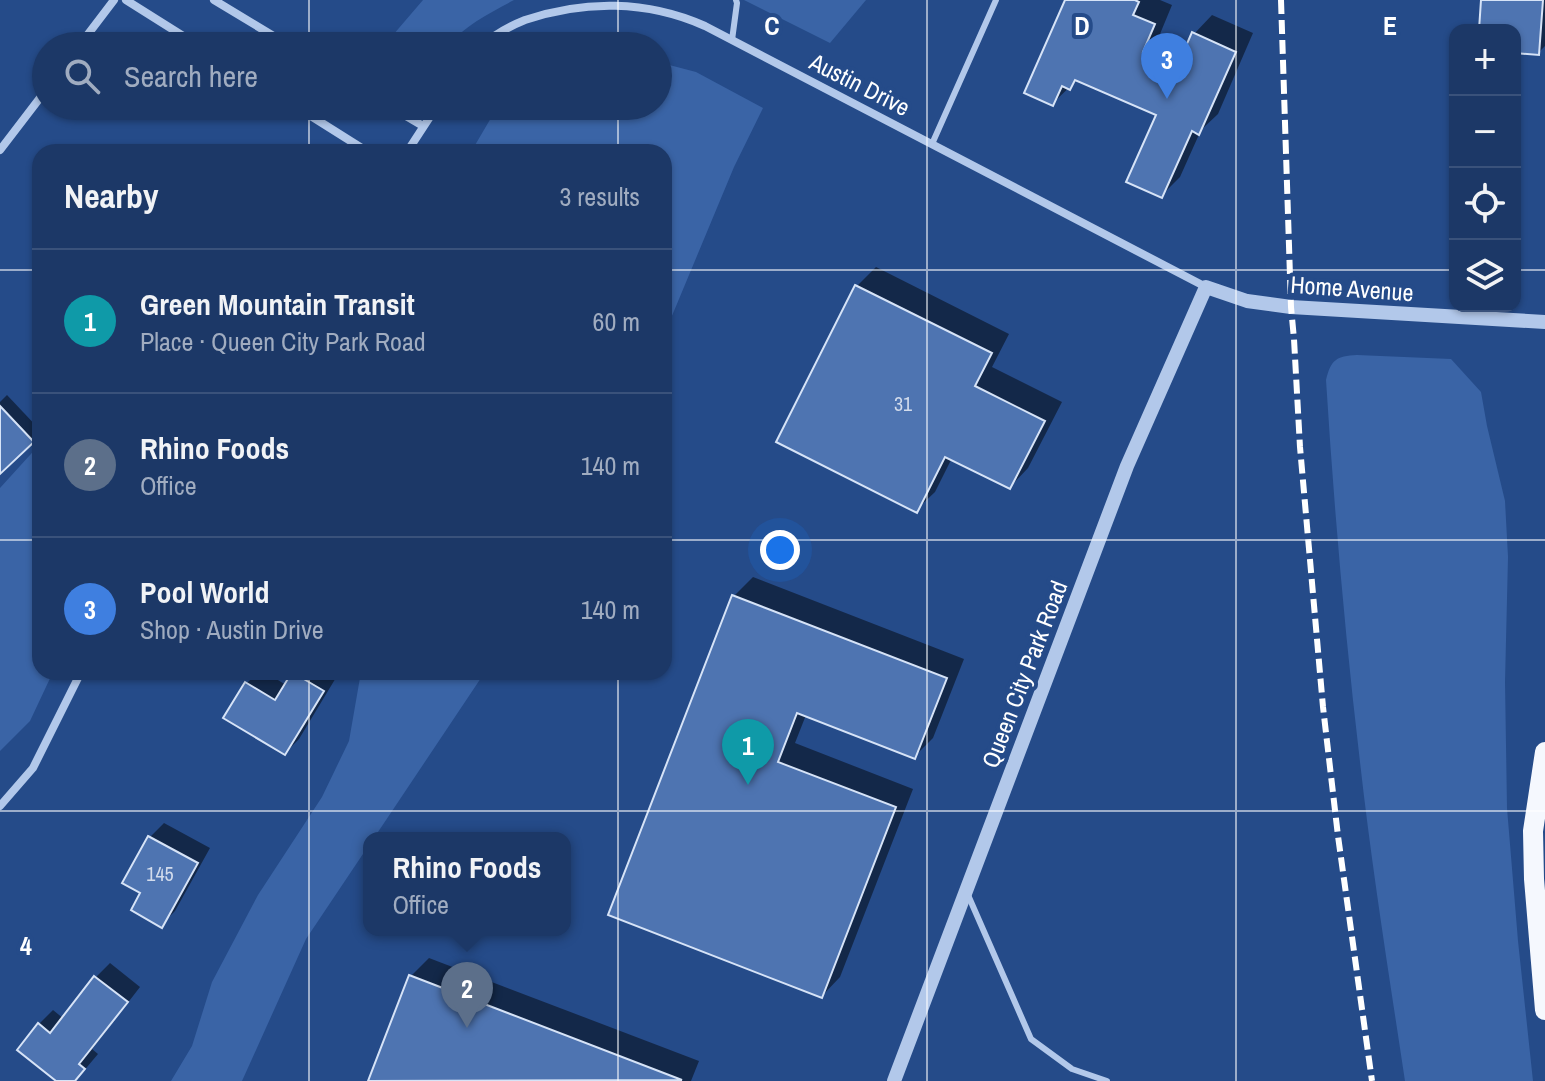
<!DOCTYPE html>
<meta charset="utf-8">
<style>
body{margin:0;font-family:"Archivo Narrow",sans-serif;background:#253f6d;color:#f1f3f6}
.controls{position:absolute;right:24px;top:24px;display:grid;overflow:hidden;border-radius:16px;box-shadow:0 2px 6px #0004}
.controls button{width:72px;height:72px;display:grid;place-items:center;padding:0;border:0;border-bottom:2px solid #3a527b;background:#1c3867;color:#f1f3f6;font:40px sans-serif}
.you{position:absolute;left:780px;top:550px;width:28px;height:28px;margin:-20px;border:6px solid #fff;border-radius:50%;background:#1a73e8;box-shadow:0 0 0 12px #1a73e833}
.badge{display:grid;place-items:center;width:52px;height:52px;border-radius:50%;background:#e797bd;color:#fff;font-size:26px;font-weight:700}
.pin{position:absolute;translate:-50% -66px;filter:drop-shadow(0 2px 4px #0008)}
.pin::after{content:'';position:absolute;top:42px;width:28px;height:24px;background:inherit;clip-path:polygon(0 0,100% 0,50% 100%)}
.popup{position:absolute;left:363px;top:832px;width:208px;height:104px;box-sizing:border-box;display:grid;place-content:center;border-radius:16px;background:#1c3867;filter:drop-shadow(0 2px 6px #0005);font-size:26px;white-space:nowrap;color:#a0acc0}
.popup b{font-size:30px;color:#f1f3f6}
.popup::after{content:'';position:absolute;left:50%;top:100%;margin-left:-16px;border:16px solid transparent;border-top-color:#1c3867}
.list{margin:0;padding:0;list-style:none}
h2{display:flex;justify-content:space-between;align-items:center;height:104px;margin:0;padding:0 32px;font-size:34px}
h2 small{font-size:26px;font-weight:400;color:#a0acc0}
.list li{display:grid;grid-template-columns:52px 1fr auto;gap:24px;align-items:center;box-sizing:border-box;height:144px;padding:0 32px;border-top:2px solid #3a527b}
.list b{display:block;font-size:30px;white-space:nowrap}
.list p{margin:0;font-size:26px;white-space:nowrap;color:#a0acc0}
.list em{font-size:26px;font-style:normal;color:#a0acc0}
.icon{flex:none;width:44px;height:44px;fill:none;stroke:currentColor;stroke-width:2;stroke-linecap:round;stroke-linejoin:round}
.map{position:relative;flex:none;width:1545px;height:1081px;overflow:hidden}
.search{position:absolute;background:#1c3867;box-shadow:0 2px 6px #0004;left:32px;top:32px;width:640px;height:88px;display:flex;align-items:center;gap:20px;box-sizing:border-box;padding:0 28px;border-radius:44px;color:#a0acc0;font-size:30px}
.panel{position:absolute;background:#1c3867;box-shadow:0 2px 6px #0004;left:32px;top:144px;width:640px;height:536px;border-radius:24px}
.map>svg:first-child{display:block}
</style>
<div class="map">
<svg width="1545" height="1081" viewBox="0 0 1545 1081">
<rect width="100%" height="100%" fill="#254b89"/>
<g fill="#3a64a6">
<path d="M423,0H514C490,13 465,25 448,46H391L387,42Z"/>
<path d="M744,0H866L830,43Z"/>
<path d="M658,62L696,72L763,108L734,167L664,335V152H471L498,106H658Z"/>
<path d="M1357,355L1451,359L1481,392L1487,426L1505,501L1508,557L1505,682L1507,808L1518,941L1533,1081H1405C1389,975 1372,869 1360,762C1345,635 1334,508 1326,380C1331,360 1336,356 1357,355Z"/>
<path d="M40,444V672H53L30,721L0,751V488Z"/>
<path d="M361,672H485L374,838H369V845L306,939L242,1081H171L192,1046L212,982L258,895L322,797L349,741Z"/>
</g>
<g fill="#0007">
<path d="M1067,0H1160L1172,5L1160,34L1188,46L1194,34L1212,15L1253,33L1218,114L1201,130L1180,177L1161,196L1158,114L1078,79L1053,103Z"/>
<path d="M1483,0H1545V46L1538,53L1515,51V30H1481Z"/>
<path d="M876,267L1009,334L992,367L1062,402L1028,468L1010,487L952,458L935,492L916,510L778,441L857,286Z"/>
<path d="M7,395L40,430V434L0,471V402Z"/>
<path d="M753,577L964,659L933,738L914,757L806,715L795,743L913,789L840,977L822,996L734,596Z"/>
<path d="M258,672H265L286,685L295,672H329L337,676L299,739L285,753L246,684Z"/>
<path d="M164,823L210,848L175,911L161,925L143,892L124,882L150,837Z"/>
<path d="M429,958L699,1061L691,1081H370L411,976Z"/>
<path d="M110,963L140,987L92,1049L98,1054L82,1073L74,1081H59L39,1024L53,1010L64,1019L96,977Z"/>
</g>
<g fill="#4e74b1" stroke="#d6e3f7" stroke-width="2">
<path d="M1065,0H1135L1139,2L1133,15L1155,24L1143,52L1177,67L1192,32L1236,52L1199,135L1192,131L1162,198L1126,182L1156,115L1075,80L1070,90L1062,86L1053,106L1024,93Z"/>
<path d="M1481,0H1543L1539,55L1515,53V30H1479Z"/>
<path d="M855,285L992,353L975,386L1045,421L1010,489L945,457L917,513L776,442Z"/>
<path d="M0,406L34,442L0,474Z"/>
<path d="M732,595L947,678L915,759L797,713L778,762L896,807L822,998L608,915Z"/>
<path d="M292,672L324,691L285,755L223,718L245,682L275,700Z"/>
<path d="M148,836L198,863L162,928L131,910L140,893L122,883Z"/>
<path d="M409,975L682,1080L368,1081Z"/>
<path d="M94,976L128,1002L79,1064L85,1069L75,1081H56L17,1050L38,1023L50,1033Z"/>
</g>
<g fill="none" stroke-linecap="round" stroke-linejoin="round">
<g stroke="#b2c8ea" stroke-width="6">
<path d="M732,40L737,3L736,0"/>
<path d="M932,144L996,0"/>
<path d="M968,895L1031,1039L1072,1069L1107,1081"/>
</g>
<g stroke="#b2c8ea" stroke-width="8">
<path d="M126,0L199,46"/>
<path d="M214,0L290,46"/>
<path d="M79,46L114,0"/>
<path d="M482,46C494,35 510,26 525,20C584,0 647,0 705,26L1206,287"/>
<path d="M295,106L368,152"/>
<path d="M389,106L423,126"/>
<path d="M0,150L46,90"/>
<path d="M407,152L437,106"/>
<path d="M0,806L33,768L81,672"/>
</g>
<path stroke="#b2c8ea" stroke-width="14" d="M894,1081L1127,466L1206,287L1247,301L1291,307L1545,322"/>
<path stroke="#f5f8fe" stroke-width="20" d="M1545,752L1533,831L1534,879L1545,1010"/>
<path stroke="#fff" stroke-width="6" stroke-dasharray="14 6" stroke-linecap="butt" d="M1281,0L1291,307L1294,339L1300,447L1323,707L1338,836L1372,1081"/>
</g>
<path fill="none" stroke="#fff" stroke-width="2" stroke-opacity="0.55" d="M309,0V46M618,0V46M927,0V1081M1236,0V1081M309,106V152M618,106V152M0,270H40M664,270H1455M1515,270H1545M0,540H40M664,540H1545M309,672V1081M618,672V1081M0,811H1545"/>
<g text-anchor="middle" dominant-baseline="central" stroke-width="8" stroke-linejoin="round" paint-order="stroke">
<g font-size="20" fill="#d3dcec">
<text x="903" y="403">31</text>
<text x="160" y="873">145</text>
</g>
<g font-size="24" fill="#fff" stroke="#254b89">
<text transform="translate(860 84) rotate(27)">Austin Drive</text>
<text transform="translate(1352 288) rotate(4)">Home Avenue</text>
<text transform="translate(1024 674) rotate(-69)">Queen City Park Road</text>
</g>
</g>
<g font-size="26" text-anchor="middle" font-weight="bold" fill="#fff" stroke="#254b89" stroke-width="8" stroke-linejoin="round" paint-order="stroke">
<text x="772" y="35">C</text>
<text x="1082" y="35">D</text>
<text x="1390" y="35">E</text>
<text x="26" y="955">4</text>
</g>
</svg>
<div class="controls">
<button>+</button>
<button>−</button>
<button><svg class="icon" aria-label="locate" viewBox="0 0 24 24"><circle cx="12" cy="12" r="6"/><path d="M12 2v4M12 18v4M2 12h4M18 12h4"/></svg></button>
<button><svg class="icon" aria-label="layers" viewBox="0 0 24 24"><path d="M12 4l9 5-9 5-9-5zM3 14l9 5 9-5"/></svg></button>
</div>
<div class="you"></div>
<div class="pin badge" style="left:748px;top:785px;background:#0f9aa8">1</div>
<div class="pin badge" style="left:467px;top:1028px;background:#5c6f8a">2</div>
<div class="popup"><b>Rhino Foods</b>Office</div>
<div class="pin badge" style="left:1167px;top:99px;background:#3f7fe0">3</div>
<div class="search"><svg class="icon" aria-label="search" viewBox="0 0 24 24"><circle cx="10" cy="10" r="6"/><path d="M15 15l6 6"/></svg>Search here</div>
<section class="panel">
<h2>Nearby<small>3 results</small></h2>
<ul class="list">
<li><span class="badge" style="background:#0f9aa8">1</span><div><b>Green Mountain Transit</b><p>Place · Queen City Park Road</p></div><em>60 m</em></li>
<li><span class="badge" style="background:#5c6f8a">2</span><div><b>Rhino Foods</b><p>Office</p></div><em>140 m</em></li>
<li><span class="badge" style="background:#3f7fe0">3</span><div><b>Pool World</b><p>Shop · Austin Drive</p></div><em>140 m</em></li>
</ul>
</section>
</div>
